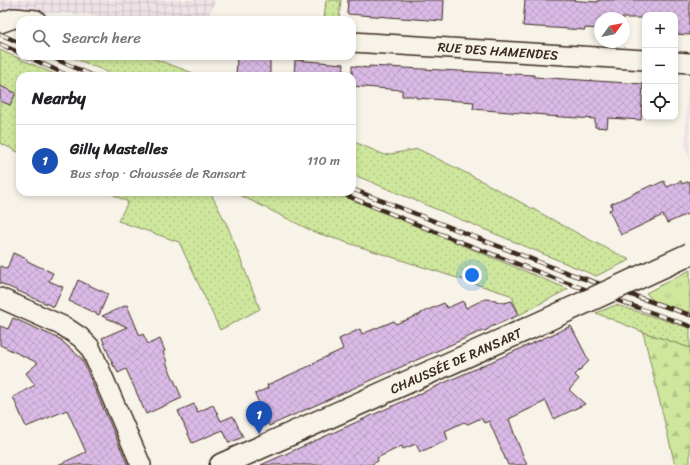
<!DOCTYPE html>
<meta charset="utf-8">
<style>
body{margin:0;font-family:Sriracha,sans-serif;background:#f6f6f6;color:#202124}
.controls{position:absolute;right:12px;top:12px;display:grid;overflow:hidden;border-radius:8px;box-shadow:0 2px 6px #0003}
.controls button{width:36px;height:36px;display:grid;place-items:center;padding:0;border:0;border-bottom:1px solid #e0e0e0;background:#fff;color:#202124;font:20px sans-serif}
.compass{position:absolute;left:594px;top:12px;width:36px;height:36px;border-radius:50%;background:#fff;box-shadow:0 2px 6px #0003;rotate:57deg}
.you{position:absolute;left:472px;top:275px;width:14px;height:14px;margin:-10px;border:3px solid #fff;border-radius:50%;background:#1a73e8;box-shadow:0 0 0 6px #1a73e833}
.badge{display:grid;place-items:center;width:26px;height:26px;border-radius:50%;background:#1f6fb2;color:#fff;font-size:13px;font-weight:700}
.pin{position:absolute;translate:-50% -33px;filter:drop-shadow(0 1px 2px #0008)}
.pin::after{content:'';position:absolute;top:21px;width:14px;height:12px;background:inherit;clip-path:polygon(0 0,100% 0,50% 100%)}
.list{margin:0;padding:0;list-style:none}
h2{display:flex;justify-content:space-between;align-items:center;height:52px;margin:0;padding:0 16px;font-size:17px}
h2 small{font-size:13px;font-weight:400;color:#757577}
.list li{display:grid;grid-template-columns:26px 1fr auto;gap:12px;align-items:center;box-sizing:border-box;height:72px;padding:0 16px;border-top:1px solid #e0e0e0}
.list b{display:block;font-size:15px;white-space:nowrap}
.list p{margin:0;font-size:13px;white-space:nowrap;color:#757577}
.list em{font-size:13px;font-style:normal;color:#757577}
.icon{flex:none;width:22px;height:22px;fill:none;stroke:currentColor;stroke-width:2;stroke-linecap:round;stroke-linejoin:round}
.map{position:relative;flex:none;width:690px;height:465px;overflow:hidden}
.search{position:absolute;background:#fff;box-shadow:0 2px 6px #0003;left:16px;top:16px;width:340px;height:44px;display:flex;align-items:center;gap:10px;box-sizing:border-box;padding:0 14px;border-radius:12px;color:#757577;font-size:15px}
.panel{position:absolute;background:#fff;box-shadow:0 2px 6px #0003;left:16px;top:72px;width:340px;height:124px;border-radius:12px}
.map>svg:first-child{display:block}
</style>
<div class="map">
<svg width="690" height="465" viewBox="0 0 690 465">
<defs>
<pattern id="industrial-grid" width="8" height="8" patternUnits="userSpaceOnUse"><rect width="8" height="8" fill="#eee2e7"/><path d="M0 4h8M4 0v8" fill="none" stroke="#cdc2c6"/></pattern>
<pattern id="grass-dots" width="8" height="8" patternUnits="userSpaceOnUse"><rect width="8" height="8" fill="#cee79d"/><path d="M2 2h.1M6 6h.1" fill="none" stroke="#b2c687" stroke-width="1.8" stroke-linecap="round"/></pattern>
<pattern id="forest-firs" width="22" height="20" patternUnits="userSpaceOnUse"><rect width="22" height="20" fill="#cee79d"/><path d="M5 1l3.5 6h-7zM16 11l3.5 6h-7z" fill="#b2c687"/></pattern>
<pattern id="park-tufts" width="24" height="20" patternUnits="userSpaceOnUse"><rect width="24" height="20" fill="#cee79d"/><path d="M3 7l-1-3M5 7V3M7 7l1-3M15 17l-1-3M17 17v-4M19 17l1-3" fill="none" stroke="#b2c687"/></pattern>
<pattern id="building-cross-hatch" width="8" height="8" patternUnits="userSpaceOnUse"><rect width="8" height="8" fill="#dabae6"/><path d="M0 0l8 8M0 8l8-8" fill="none" stroke="#bca0c5"/></pattern>
</defs>
<rect width="100%" height="100%" fill="#f7f3e8"/>
<filter id="ink" filterUnits="userSpaceOnUse"><feTurbulence type="fractalNoise" baseFrequency=".025" numOctaves="2"/><feDisplacementMap in="SourceGraphic" scale="8" xChannelSelector="R" yChannelSelector="G"/><feConvolveMatrix kernelMatrix="1 2 1 2 8 2 1 2 1" color-interpolation-filters="sRGB"/></filter>
<g filter="url(#ink)">
<path fill="#eee2e7" d="M690,84V160L685,145L687,96Z"/>
<path fill="url(#industrial-grid)" d="M0,0H216L206,20H158L17,10L0,13Z"/>
<g fill="url(#grass-dots)" stroke="#84885e">
<path d="M326,0H341L339,20H324Z"/>
<path d="M0,50L59,76H20V153L0,143Z"/>
<path d="M69,56H147L201,76H117Z"/>
<path d="M352,141L385,155L418,149L478,179L588,239L630,260L596,276L352,174Z"/>
<path d="M108,192H210L228,227L260,309L220,330L179,242L118,221L128,202Z"/>
<path d="M234,192H334L568,289L519,315L513,299L510,295L314,232Z"/>
<path d="M616,305L690,328V348L643,332L596,313Z"/>
</g>
<path fill="url(#forest-firs)" stroke="#84885e" d="M643,332L690,348V465H675Z"/>
<path fill="url(#park-tufts)" stroke="#84885e" d="M690,270V314L657,304L646,293Z"/>
<g fill="url(#building-cross-hatch)" stroke="#3b2a1e">
<path d="M348,0H444L443,21L347,14Z"/>
<path d="M525,0H566L598,2V0H690V35L675,34V15H645V18H600V29L585,28V30L523,26Z"/>
<path d="M237,57L270,59V76H236Z"/>
<path d="M295,60L344,64L343,76H294Z"/>
<path d="M352,66L369,68V66L512,74L534,75V77L643,84L641,120L608,118L607,128L595,127V119L546,116V115L473,109L474,102L416,98V96H402V90L352,86Z"/>
<path d="M0,86L16,93L10,105L0,101Z"/>
<path d="M664,181L667,187L681,181L682,184L690,181V213L667,223L663,215L621,235L609,210L612,209L611,204L652,185L653,186Z"/>
<path d="M13,253L27,259V261L53,273L49,281L63,287L54,307L0,283V266L7,269Z"/>
<path d="M78,280L108,294L99,315L69,301Z"/>
<path d="M485,299L496,300V301L504,303L512,301L519,315L491,327L487,330L477,333L269,426L255,394L268,388L267,385L314,364L313,363L343,349L339,339L360,329L362,334L394,321L396,324L421,314V313L444,303L447,308L463,301L466,308Z"/>
<path d="M127,305L140,336L143,334L148,344L160,339L165,351L163,352L167,362H166L182,398L146,414L126,369L118,373L115,366L114,367L102,338L127,327L102,316Z"/>
<path d="M13,318L62,340V341L82,359L128,465H58L86,452L67,410L26,427L13,397L35,385L26,373L38,363L0,345V326L8,329Z"/>
<path d="M571,326L589,361L575,375L579,379L569,390L585,404L554,419L546,401L509,419L515,436L527,465H508L489,421L484,423L481,418L468,424L464,422L445,431L448,440L420,452L416,444L403,449L402,446L377,458L378,461L370,465H261Z"/>
<path d="M194,404L198,412L213,405L221,421L233,416L243,437L229,443L223,430L192,443L178,411Z"/>
</g>
<g fill="none" stroke-linecap="round" stroke-linejoin="round">
<g stroke="#3b2a1e" stroke-width="22">
<g id="minor">
<path d="M0,23L14,18L36,20"/>
<path d="M352,42L645,60"/>
<path d="M675,62L690,63"/>
<path d="M0,298L65,327L80,337L90,347L141,465"/>
</g>
</g>
<g stroke="#3b2a1e" stroke-width="25">
<path id="major" d="M221,465L527,329"/>
</g>
<use href="#minor" stroke="#f7f3e8" stroke-width="19"/>
<use href="#major" stroke="#f7f3e8" stroke-width="22"/>
<g stroke="#3b2a1e" stroke-width="4.5">
<g id="rail">
<path d="M0,34L20,43"/>
<path d="M0,44L20,53"/>
<path d="M26,56L69,76"/>
<path d="M49,56L93,76"/>
<path d="M352,189L562,271L690,315"/>
<path d="M338,192L448,237L559,280L690,326"/>
</g>
</g>
<use href="#rail" stroke="#f7f3e8" stroke-width="3" stroke-dasharray="9" stroke-linecap="butt"/>
<g stroke="#3b2a1e" stroke-width="25" stroke-linecap="butt">
<path id="major-bridge" d="M527,329L690,254"/>
</g>
<use href="#major-bridge" stroke="#f7f3e8" stroke-width="22"/>
</g>
</g>
<g text-anchor="middle" dominant-baseline="central" stroke-width="3" stroke-linejoin="round" paint-order="stroke">
<g font-size="13" fill="#3b2a1e" stroke="#f7f3e8">
<text transform="translate(498 51) rotate(4)">RUE DES HAMENDES</text>
<text transform="translate(456 361) rotate(-24)">CHAUSSÉE DE RANSART</text>
</g>
</g>
</svg>
<div class="controls">
<button>+</button>
<button>−</button>
<button><svg class="icon" aria-label="locate" viewBox="0 0 24 24"><circle cx="12" cy="12" r="6"/><path d="M12 2v4M12 18v4M2 12h4M18 12h4"/></svg></button>
</div>
<svg class="compass" viewBox="-18 -18 36 36"><path d="M0-13l5 13h-10z" fill="#e53935"/><path d="M0 13l5-13h-10z" fill="#757577"/></svg>
<div class="you"></div>
<div class="pin badge" style="left:259px;top:434px;background:#1a4fb4">1</div>
<div class="search"><svg class="icon" aria-label="search" viewBox="0 0 24 24"><circle cx="10" cy="10" r="6"/><path d="M15 15l6 6"/></svg>Search here</div>
<section class="panel">
<h2>Nearby<small></small></h2>
<ul class="list">
<li><span class="badge" style="background:#1a4fb4">1</span><div><b>Gilly Mastelles</b><p>Bus stop · Chaussée de Ransart</p></div><em>110 m</em></li>
</ul>
</section>
</div>
